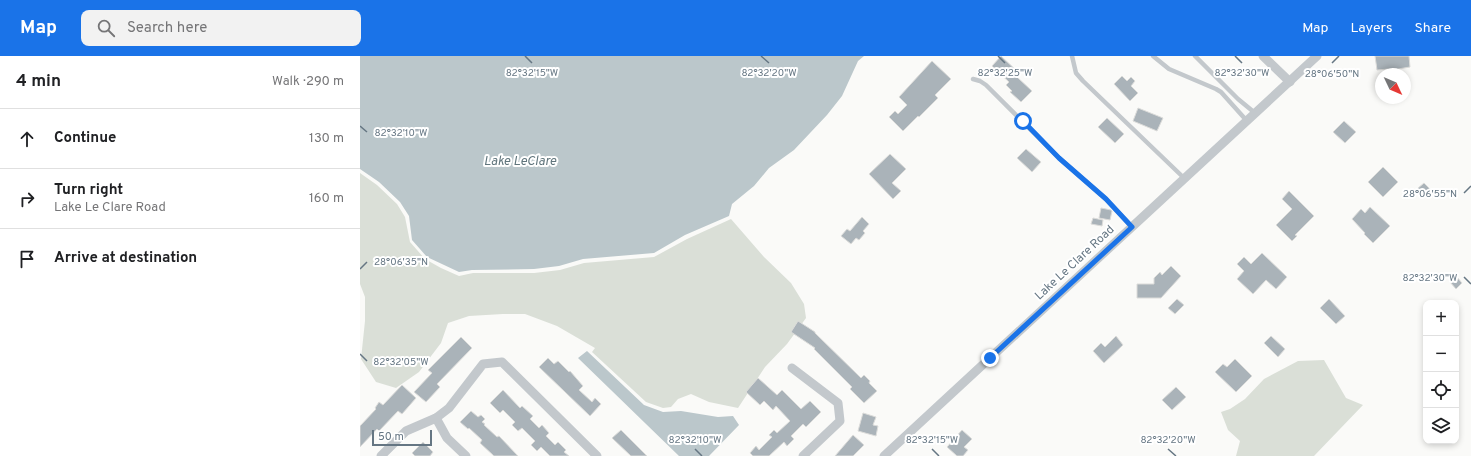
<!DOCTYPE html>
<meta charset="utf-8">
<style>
body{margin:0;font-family:Overpass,sans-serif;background:#f2f2f2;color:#202124}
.controls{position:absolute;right:12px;bottom:12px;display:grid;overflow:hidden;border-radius:8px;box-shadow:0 2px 6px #0003}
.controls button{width:36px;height:36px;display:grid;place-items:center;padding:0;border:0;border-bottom:1px solid #e0e0e0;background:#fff;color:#202124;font:20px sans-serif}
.compass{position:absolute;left:1015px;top:12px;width:36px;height:36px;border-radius:50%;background:#fff;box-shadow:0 2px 6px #0003;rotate:134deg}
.scale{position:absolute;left:12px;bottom:10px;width:60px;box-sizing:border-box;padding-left:4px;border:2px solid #657683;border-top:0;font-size:11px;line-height:14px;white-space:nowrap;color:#657683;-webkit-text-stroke:3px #fff;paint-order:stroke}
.stop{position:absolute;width:12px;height:12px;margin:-9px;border:3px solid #1a73e8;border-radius:50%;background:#fff}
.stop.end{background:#1a73e8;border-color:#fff;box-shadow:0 1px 4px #0008}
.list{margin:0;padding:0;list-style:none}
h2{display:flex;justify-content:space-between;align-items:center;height:52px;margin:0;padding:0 16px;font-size:17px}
h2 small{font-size:13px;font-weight:400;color:#757577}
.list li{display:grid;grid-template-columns:26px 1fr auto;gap:12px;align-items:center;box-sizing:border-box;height:60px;padding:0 16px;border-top:1px solid #e0e0e0}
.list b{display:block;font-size:15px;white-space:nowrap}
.list p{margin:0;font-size:13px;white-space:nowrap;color:#757577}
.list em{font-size:13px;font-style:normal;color:#757577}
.icon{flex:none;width:22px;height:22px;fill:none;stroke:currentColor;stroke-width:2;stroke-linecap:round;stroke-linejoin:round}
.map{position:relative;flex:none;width:1111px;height:400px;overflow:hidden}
header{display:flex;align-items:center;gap:24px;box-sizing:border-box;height:56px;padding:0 20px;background:#1a73e8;color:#fff}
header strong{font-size:19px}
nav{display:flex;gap:22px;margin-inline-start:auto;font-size:14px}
.search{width:280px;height:36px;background:#f2f2f2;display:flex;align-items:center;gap:10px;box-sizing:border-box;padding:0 14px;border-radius:8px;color:#757577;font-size:15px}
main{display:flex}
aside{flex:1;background:#fff}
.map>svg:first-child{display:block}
</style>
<header>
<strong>Map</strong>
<div class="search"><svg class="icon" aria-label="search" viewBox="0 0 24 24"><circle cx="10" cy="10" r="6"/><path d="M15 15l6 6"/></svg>Search here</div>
<nav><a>Map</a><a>Layers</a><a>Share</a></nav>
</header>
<main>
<aside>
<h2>4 min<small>Walk · 290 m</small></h2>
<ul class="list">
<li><svg class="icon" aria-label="ahead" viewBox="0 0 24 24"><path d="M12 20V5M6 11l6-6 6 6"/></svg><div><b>Continue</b></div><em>130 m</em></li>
<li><svg class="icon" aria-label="right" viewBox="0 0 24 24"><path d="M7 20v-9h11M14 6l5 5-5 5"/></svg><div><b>Turn right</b><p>Lake Le Clare Road</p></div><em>160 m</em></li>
<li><svg class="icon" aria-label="arrive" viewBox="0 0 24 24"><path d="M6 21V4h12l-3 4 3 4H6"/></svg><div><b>Arrive at destination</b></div></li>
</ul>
</aside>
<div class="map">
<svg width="1111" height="400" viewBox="0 0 1111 400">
<rect width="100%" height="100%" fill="#fafaf8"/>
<g fill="#dadfd7">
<path d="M0,117L17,129L37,148L45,161L50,186L65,203L81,212L99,220L113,217H174L200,214L224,207L294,201L327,183L371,163L404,201L431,227L444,248L446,262L427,288L405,311L378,352L349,346L331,338L318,343L311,351L303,352L286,346L232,296L235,292L197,270L165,258H143L109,260L88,267L81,287L59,316L36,332L16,326L1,303L5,265V241L0,228Z"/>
<path d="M964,304L986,342L1003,349L954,400H876L880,385L868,374L861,356L870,353L885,343L904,323L938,305Z"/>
</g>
<g fill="#bbc7cb">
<path d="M0,0H504L498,5L482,40L467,59L434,94L409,112L394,130L372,148L369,160L325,179L294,197L223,203L199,210L174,213L112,214L99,216L67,201L52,184L49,160L40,146L19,126L0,113Z"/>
<path d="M227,295L284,349L303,356L321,355L358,361L373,360L379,369L349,400H319L218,302Z"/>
</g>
<g fill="#aab3b9" stroke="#dcdcda">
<path d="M641,0L660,18L657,21L672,35L661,46L650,36L652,35L646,29L649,26L632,10Z"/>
<path d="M1015,0H1049L1050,11L1038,13V18H1028V13L1017,14Z"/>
<path d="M572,5L591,23L575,39L578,42L559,61L558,60L543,75L529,61L535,55L538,58L547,49L539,41Z"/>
<path d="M762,20L767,25L771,21L775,25L771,30L778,37L770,45L754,28Z"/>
<path d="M778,52L803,62L797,75L773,65Z"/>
<path d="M747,62L764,78L755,87L738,71Z"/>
<path d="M984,65L996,76L985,87L973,76Z"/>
<path d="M666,93L681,106L672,116L657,102Z"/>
<path d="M530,98L546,113L532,127L541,135L533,143L509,118Z"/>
<path d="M1023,111L1038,126L1023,141L1008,126Z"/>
<path d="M1064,127L1073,136L1066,142L1057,133Z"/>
<path d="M929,135L954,160L935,179L937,180L932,185L916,169L932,153L922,143Z"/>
<path d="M1010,151L1030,170L1013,187L1004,178L1005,177L992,163L1001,153L1005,157Z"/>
<path d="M741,152L751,154L752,155L750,164L739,162Z"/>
<path d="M502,161L509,168L503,175L505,177L499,184L496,182L491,188L481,180L487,173L490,175Z"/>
<path d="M733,162L743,164L742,170L731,168Z"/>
<path d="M902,197L927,221L916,233L906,224L893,238L877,223L884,215L877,208L884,201L891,208Z"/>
<path d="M811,210L821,220L801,242H777V228H794V222L800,216L802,219Z"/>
<path d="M1096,220L1102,227L1096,233L1090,226Z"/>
<path d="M817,243L824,249L815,258L808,252Z"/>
<path d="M969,243L985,260L976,268L960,252Z"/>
<path d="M438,265L455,276V277L501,322L504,319L510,325L509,327L517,335L504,347L490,333L492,331L454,293L455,292L431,276Z"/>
<path d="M756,280L763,289L744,307L733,295L741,287L745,291Z"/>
<path d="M911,280L925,293L918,301L904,287Z"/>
<path d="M101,281L112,292L77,328L80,331L66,346L54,336L72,317L68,314Z"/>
<path d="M188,302L194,308L198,305L209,316L210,315L223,330L219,334L232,346L235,342L241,348L230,360L179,311Z"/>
<path d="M875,303L892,320L876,336L855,316L863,308L867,311Z"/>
<path d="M398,322L417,339L422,334L441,353L450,345L461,356L446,371L443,368L431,380L434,383L427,390L424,386L409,400H393L390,397L396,390L399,394L412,381L409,379L414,374L417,377L430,365L416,350L413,354L404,345L400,349L386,336Z"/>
<path d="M42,329L56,342L42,358L38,355L19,375L17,373L0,391V370L16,353L15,352L19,346L23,349Z"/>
<path d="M816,331L826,341L812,354L802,344Z"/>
<path d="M143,334L160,352L162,350L173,360L170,363L179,372L182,369L189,377L186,380L195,389L198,386L206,394L204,396L209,400H190L181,391L177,395L171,389L175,385L162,372L158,375L152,369L155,366L143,354L140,357L130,347Z"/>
<path d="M111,355L118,361L121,359L125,363L122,366L125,368L124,369L137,381L139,380L158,400H134L120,387L122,384L109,372L108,373L100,366Z"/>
<path d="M503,357L516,361L513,369L518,370L516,380L498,375Z"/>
<path d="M261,374L287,400H271L252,382Z"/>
<path d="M602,374L612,383L604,391L608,394L603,400H597L587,391Z"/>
<path d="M493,379L504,389L493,400H475Z"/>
<path d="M63,386L73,396L70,400H55L52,397Z"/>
</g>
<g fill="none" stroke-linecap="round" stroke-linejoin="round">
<g stroke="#c3c8cc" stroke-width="4.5">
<path d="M712,0L716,17L723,25L824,122"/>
<path d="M793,0L809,13L856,33L861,36L887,65"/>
<path d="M835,0L878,43L895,57"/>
<path d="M613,23L620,25L626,29L699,102L746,143L772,171"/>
</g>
<g stroke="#c3c8cc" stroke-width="9">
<path d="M903,0L930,26"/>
<path d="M432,312L478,347L480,365L443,400"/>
<path d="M76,362L87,382L106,400"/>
<path d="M21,400L46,375L76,362L89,352L123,308L142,306L237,400"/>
<path d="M524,400L957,0"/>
</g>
</g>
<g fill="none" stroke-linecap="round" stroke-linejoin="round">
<path stroke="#1a73e8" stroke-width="5" d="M630,302L772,171L746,143L699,102L663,65"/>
</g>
<path fill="none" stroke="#657683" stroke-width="1.5" d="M165,0L172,7M401,0L409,7M638,0L645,7M875,0L882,7M972,7L979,0M0,70L7,76M1104,137L1111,130M0,213L7,206M1104,221L1111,228M0,298L7,305M335,393L342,400M572,393L579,400M808,393L816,400"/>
<g text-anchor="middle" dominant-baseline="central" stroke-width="4" stroke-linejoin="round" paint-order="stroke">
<g font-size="12" fill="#657683" stroke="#fff">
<text transform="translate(715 207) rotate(-43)">Lake Le Clare Road</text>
</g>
<g font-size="13" font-style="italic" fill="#60757c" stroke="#fff">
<text x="160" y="106">Lake LeClare</text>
</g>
</g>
<g font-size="10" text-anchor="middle" fill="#657683" stroke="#fff" stroke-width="4" stroke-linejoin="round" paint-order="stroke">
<text x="172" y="20">82°32'15"W</text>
<text x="645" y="20">82°32'25"W</text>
<text x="409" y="20">82°32'20"W</text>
<text x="882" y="20">82°32'30"W</text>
<text x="972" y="21">28°06'50"N</text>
<text x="41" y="80">82°32'10"W</text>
<text x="1070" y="141">28°06'55"N</text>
<text x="41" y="209">28°06'35"N</text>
<text x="1070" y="225">82°32'30"W</text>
<text x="41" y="309">82°32'05"W</text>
<text x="335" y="387">82°32'10"W</text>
<text x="572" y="387">82°32'15"W</text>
<text x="808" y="387">82°32'20"W</text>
</g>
</svg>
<div class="controls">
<button>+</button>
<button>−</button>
<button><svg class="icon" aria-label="locate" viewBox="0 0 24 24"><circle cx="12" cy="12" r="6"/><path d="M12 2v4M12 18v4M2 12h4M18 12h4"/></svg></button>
<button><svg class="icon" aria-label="layers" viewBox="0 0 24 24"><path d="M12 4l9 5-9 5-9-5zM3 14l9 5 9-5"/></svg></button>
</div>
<svg class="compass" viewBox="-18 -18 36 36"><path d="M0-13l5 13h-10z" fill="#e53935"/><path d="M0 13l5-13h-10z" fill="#757577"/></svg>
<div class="scale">50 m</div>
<div class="stop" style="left:663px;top:65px"></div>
<div class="stop end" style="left:630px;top:302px"></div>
</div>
</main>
